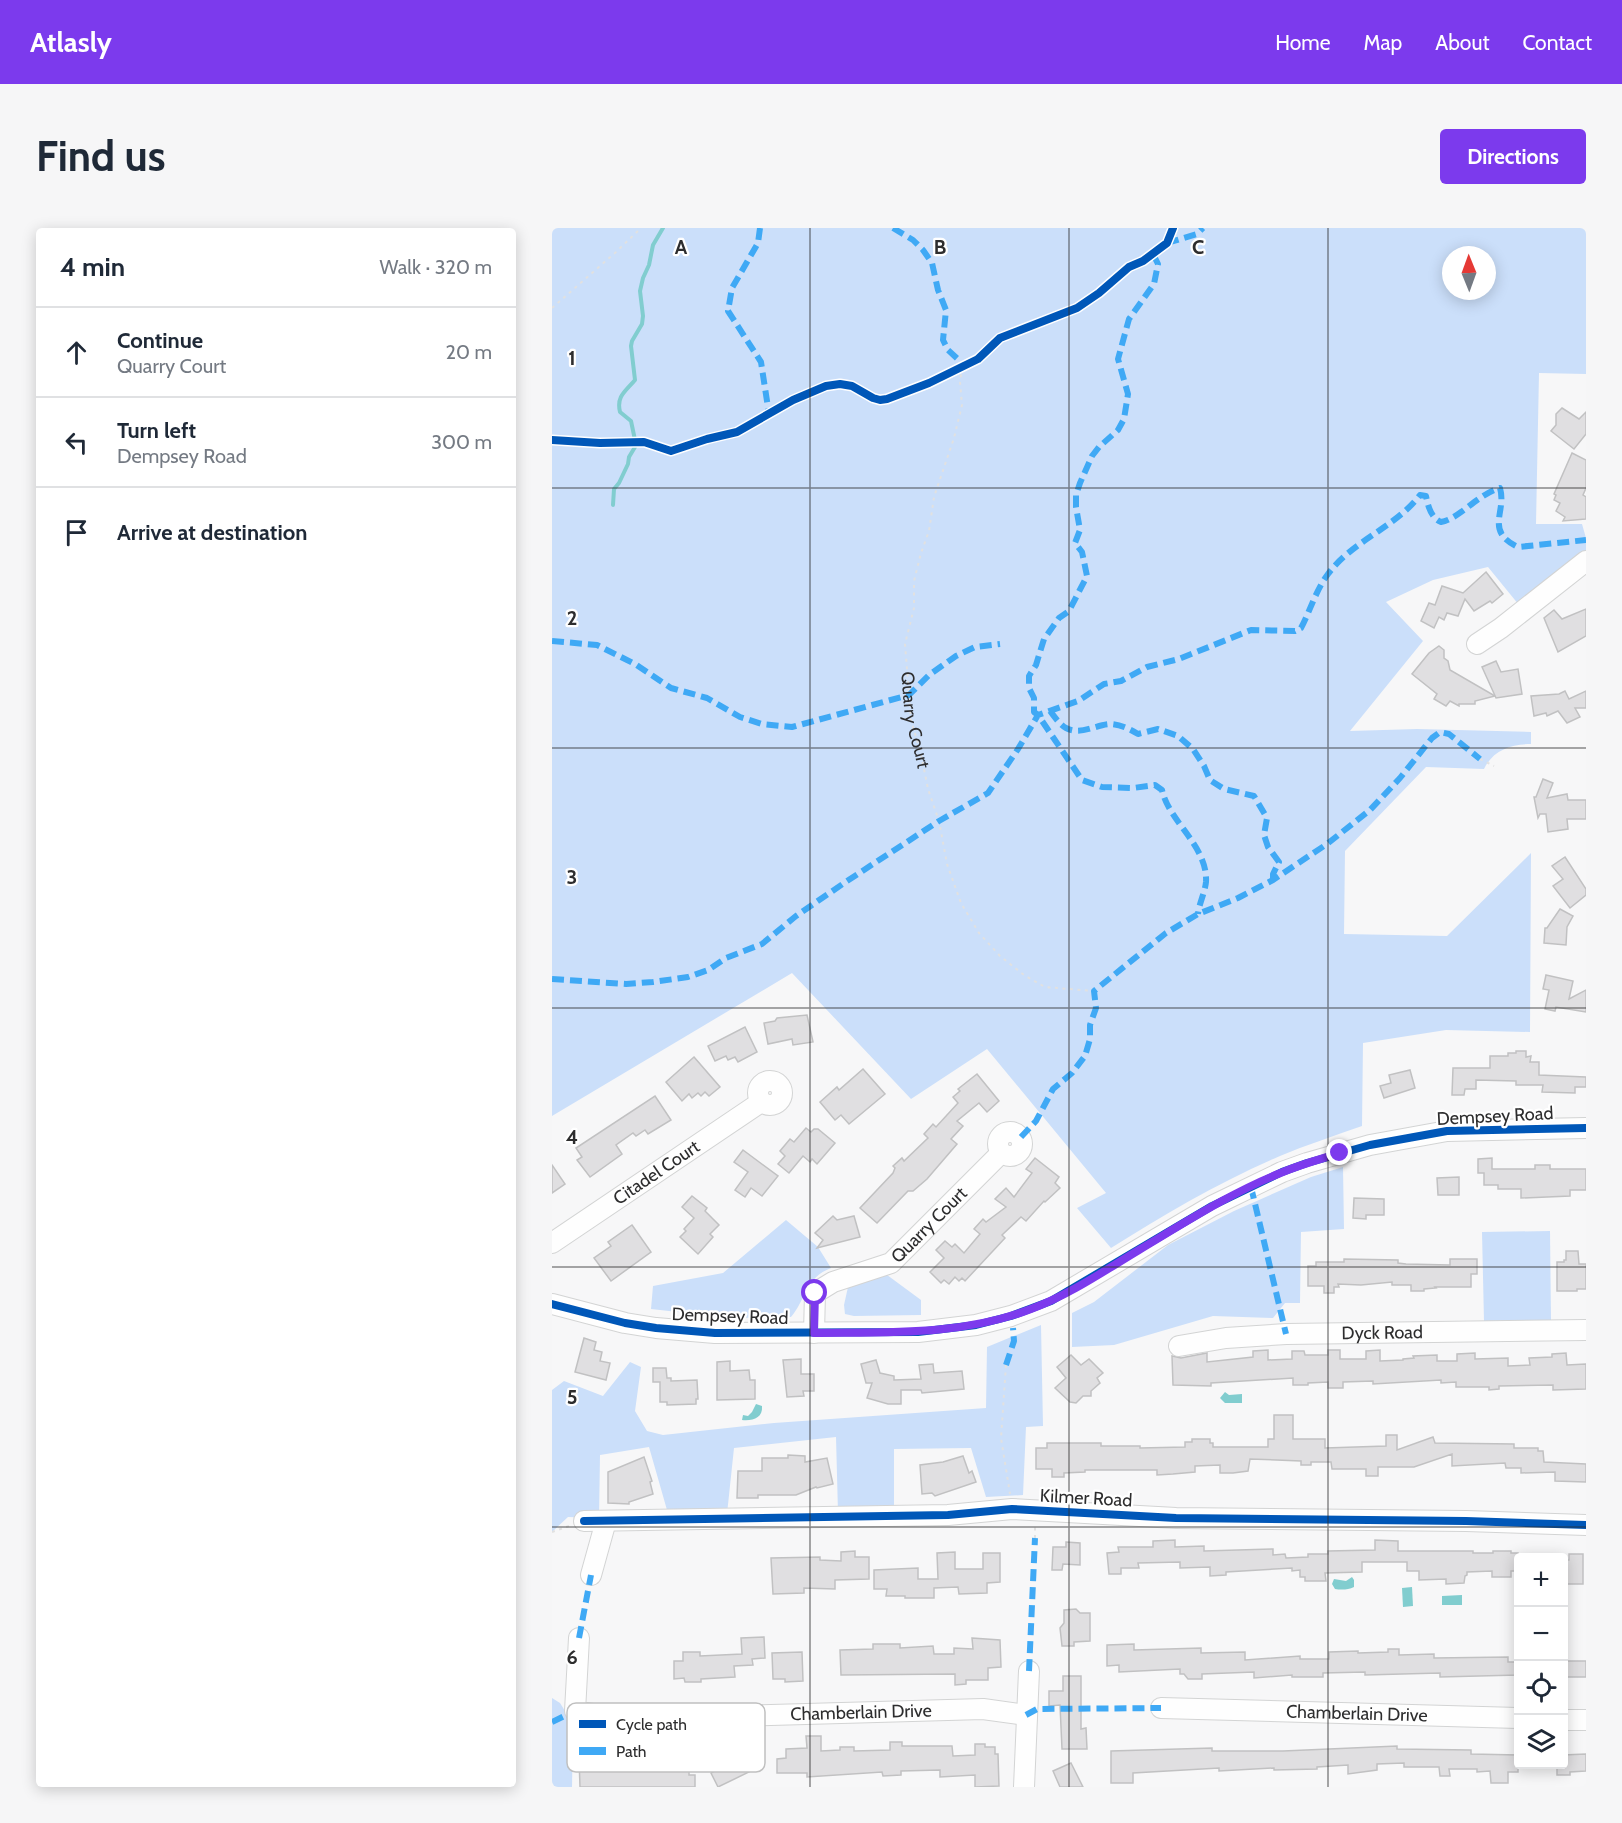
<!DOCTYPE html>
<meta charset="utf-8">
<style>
body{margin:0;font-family:Cabin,sans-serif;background:#f6f6f7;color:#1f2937}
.controls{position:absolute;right:18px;bottom:18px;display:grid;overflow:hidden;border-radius:6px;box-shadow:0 3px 15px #0003}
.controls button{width:54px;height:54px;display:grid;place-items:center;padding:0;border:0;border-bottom:2px solid #e0e1e3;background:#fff;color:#1f2937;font:30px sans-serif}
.compass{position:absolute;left:890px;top:18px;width:54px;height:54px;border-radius:50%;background:#fff;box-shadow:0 3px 15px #0003;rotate:359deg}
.stop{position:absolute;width:18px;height:18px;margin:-14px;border:4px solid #7c3aed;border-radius:50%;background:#fff}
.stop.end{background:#7c3aed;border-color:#fff;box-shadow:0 2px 6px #0008}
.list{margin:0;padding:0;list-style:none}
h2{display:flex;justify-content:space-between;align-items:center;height:78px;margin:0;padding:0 24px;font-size:26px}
h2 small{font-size:20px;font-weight:400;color:#747a83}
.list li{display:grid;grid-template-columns:39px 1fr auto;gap:18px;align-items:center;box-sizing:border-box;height:90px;padding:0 24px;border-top:2px solid #e0e1e3}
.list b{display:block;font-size:22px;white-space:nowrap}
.list p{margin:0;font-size:20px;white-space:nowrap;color:#747a83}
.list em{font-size:20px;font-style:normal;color:#747a83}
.icon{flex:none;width:33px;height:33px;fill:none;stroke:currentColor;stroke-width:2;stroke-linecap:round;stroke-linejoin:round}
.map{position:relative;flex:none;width:1034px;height:1559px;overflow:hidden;border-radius:6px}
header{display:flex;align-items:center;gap:36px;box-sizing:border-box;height:84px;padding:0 30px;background:#7c3aed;color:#fff}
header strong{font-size:28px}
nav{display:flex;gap:33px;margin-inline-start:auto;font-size:21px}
.intro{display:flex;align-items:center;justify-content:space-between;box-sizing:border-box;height:144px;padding:0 36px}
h1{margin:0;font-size:42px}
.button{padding:15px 27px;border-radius:6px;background:#7c3aed;color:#fff;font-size:21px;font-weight:700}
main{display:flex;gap:36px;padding:0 36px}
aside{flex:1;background:#fff;border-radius:6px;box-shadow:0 3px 15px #0003}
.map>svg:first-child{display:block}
</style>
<header>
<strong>Atlasly</strong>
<nav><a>Home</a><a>Map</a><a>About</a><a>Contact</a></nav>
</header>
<div class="intro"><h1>Find us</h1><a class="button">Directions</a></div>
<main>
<aside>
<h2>4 min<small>Walk · 320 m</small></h2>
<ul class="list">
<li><svg class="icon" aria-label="ahead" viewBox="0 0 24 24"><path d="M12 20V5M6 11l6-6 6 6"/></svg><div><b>Continue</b><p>Quarry Court</p></div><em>20 m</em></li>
<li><svg class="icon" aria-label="left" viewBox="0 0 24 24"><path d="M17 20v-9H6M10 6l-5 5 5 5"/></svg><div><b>Turn left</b><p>Dempsey Road</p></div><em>300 m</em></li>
<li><svg class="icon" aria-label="arrive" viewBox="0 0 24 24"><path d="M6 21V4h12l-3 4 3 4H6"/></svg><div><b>Arrive at destination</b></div></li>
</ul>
</aside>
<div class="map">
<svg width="1034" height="1559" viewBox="0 0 1034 1559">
<rect width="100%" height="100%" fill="#f7f7f8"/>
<g fill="#cbdffa" fill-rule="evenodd">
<path d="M0,0H1034V146L987,145L984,296H1030L1034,310V324L967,377L936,339L881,352L834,374L871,413L798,503L865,501L979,504V516C959,516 941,522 932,541L874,539L793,623L792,706L895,708L979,625L978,804L894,802L811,815L810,898C782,908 754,917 728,928C669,953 613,986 559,1020L525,980L554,965L435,821L359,871L240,745L0,888ZM899,27H935V63H899Z"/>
<path d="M791,939L792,1001L749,1004L748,1075H733L721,1090L661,1088L562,1117L520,1119V1085L542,1074L616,1017L682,983L759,949Z"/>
<path d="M234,992L266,1019L279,1040C253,1050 255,1070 239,1089L180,1090L99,1081L101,1058L171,1045Z"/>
<path d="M998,1003L999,1092L932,1093L930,1004Z"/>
<path d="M331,1044L369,1072V1087L302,1088L293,1086L292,1077L296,1059Z"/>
<path d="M489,1097L491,1198L474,1199L471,1267L434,1269L419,1220L342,1221V1283L286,1285L284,1209L182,1220L175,1286L117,1289L97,1219L48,1227L47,1290L16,1289L0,1304V1162L12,1153L51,1168L78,1134L89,1139L83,1183L95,1203L111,1207L222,1195L434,1180L435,1119Z"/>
<path d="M0,1470L8,1475L21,1496L20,1559H0Z"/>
</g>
<g fill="#81cdcf">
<path d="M673,1164L677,1167L690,1166V1175H673L668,1170Z"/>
<path d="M204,1176L210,1178C211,1190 201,1193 190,1192L191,1187L196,1188L200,1184Z"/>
<path d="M800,1349L802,1352V1359C796,1362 789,1362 783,1361L780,1356L782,1351L794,1353Z"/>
<path d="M860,1359L861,1378L851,1379L850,1360Z"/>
<path d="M910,1367V1377H890V1368Z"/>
</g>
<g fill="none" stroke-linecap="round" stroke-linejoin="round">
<path stroke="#81cdcf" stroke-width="4" d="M61,277L62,261L67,255L76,236L77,229L83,219V212L79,193L68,184C64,168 74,163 83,152L79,118L80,113L90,96L91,88L88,63L91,50L97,37L101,17L111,0"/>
</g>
<g fill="#e0dfe1" stroke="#c1c1c2" stroke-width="1.5">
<path d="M1010,180L1027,191L1034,184V206L1022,221L999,203L1004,197V186Z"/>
<path d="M1020,225L1034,232V260L1031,267L1034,269V291L1011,293L1013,289L1004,283L1008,275L1002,272L1004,267L1002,266Z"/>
<path d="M934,344L951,366L940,375L938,373L922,383L913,371L906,388L895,385L892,392L887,389L882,400L869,393L877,375L883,377L890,358L911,365Z"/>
<path d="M1034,381V408L1006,424L992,390L1002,382L1010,391Z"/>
<path d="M887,418L892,422V430L896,433L898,442L943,468L923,473V476H907V478L898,473L894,478L882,471L885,466L860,446L877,425Z"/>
<path d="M944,433L949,444L966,441L970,466L944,470L930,439Z"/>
<path d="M1013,463L1017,471L1034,463V480H1023L1028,489L1015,495L1006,483L995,488L994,485L982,488L979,468L1007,466Z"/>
<path d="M991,551L1001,555L995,570L1015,566L1016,572H1034V591H1015L1016,601L996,604L994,586H988L986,590L982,569H984Z"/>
<path d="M1013,629L1034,661V667L1018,680L1001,658L1011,651L1000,638Z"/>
<path d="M1008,681L1021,688L1015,699L1014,717L992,715L993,700H995Z"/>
<path d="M994,747L1021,753L1017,771L1034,762V784L1004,779L1003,783L993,781L997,762L991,761Z"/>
<path d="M255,787L261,814L241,817L240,811L216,816L212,795L223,793L225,790Z"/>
<path d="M193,799L205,824L186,834L183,829L176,832L174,828L163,833L156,818Z"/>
<path d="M964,823H974V829L979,828L978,834H987V847L1034,849V859H1023V865L990,864L991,857H964V853L924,852V861H913L912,867H900L901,840H938V828H956V825H964Z"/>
<path d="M142,829L168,859L157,868L153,864L149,868L146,865L140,870L137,866L130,873L114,854Z"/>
<path d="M311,841L333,866L297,896L289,887L283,892L268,874L285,859L287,862Z"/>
<path d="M858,842L863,860L832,870L828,858L839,855L837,847Z"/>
<path d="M425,846L447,873L435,884L427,875L405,893L411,898L399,911L405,916L375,951L361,963H356L325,995L308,980L341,945L343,940L341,938L350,930L352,933L376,910L372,906L381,896L384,899L406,875L401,869L408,863L406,861Z"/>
<path d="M103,868L119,892L96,906L93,902L84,908L81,905L64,917L70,926L38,949L25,932L30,929L24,920Z"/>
<path d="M254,900L259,904L262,901H266L283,915L265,936L260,931L258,934L251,928L237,945L226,936L233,928L228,923L238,911L242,914Z"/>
<path d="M191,922L226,948L210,968L199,960L193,969L183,962L196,944L182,934Z"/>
<path d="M483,930L507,949L503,955L508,960L493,974L492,973L474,993L469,989L450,1007L453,1010L413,1053L410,1050L407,1053L403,1049L397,1056L392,1052L389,1055L378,1044L392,1030L384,1022L393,1013L400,1019L403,1016L412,1025L428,1006L422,1001L431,991L434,994L454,979L443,971L454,960L462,969L480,945L474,941Z"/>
<path d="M940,930V941H983V937H998V941H1034V962H1018V968L969,970V961H946V957H932V945H926V931Z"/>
<path d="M0,937L13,956L0,965Z"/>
<path d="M907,949V967H886L885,950Z"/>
<path d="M140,968L155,980L153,983L167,997L158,1006L161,1009L146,1026L128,1009L134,1003L132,1001L142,990L130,979Z"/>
<path d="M802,970L832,971V987H814V991L801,990Z"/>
<path d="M281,988L285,992L302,988L308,1009L265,1020L271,1012L263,1005Z"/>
<path d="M80,997L99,1024L59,1053L42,1030L59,1018L56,1014Z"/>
<path d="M1014,1023H1026L1027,1036H1034V1061H1025V1063H1005V1034H1012V1032H1014Z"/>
<path d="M792,1031L846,1032V1035L854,1036L898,1037V1031H925V1046H919V1059H883L884,1060L872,1061V1063H859V1057H840V1054L809,1057L786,1056L787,1059H782V1065H772V1058H756V1038H764V1034H792Z"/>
<path d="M32,1110L44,1114L42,1122L50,1124L48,1133L58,1135L54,1152L23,1144Z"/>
<path d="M716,1122V1132L740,1131V1123H752L753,1127H776V1122H788V1131H814V1123L828,1122V1133L851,1132V1131L862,1130L861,1128L885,1127V1133H905V1126L923,1125V1131L956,1130V1138L978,1137L977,1130L1000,1129V1126L1014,1125L1015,1137L1034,1136V1161L1001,1162V1157L947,1158V1161L937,1162V1159H904V1154L889,1155V1152L821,1156V1153L791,1154V1160H776V1154L756,1155V1157H741V1150L659,1155V1158L621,1157L620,1128L629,1130L655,1125V1134L701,1129V1123Z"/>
<path d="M519,1127L529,1137L537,1131L551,1145L545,1150L548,1155L539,1163V1168H531L524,1175L518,1174L503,1160L514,1150L505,1139Z"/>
<path d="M249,1131V1146H262V1163H251L252,1168L235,1169L231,1132Z"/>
<path d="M324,1132L328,1145L342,1148V1152L369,1151L367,1137L381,1136L382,1145L410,1143L412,1161L370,1165L369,1162H349V1176H336L315,1170L320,1155H314L309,1136Z"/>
<path d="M178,1133V1143L197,1142L198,1152H203V1171L165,1172V1134Z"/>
<path d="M101,1140H114L115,1150H119V1153L145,1152L146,1171H144V1176L115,1177V1174H108V1154H101Z"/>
<path d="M722,1187H741V1211H773V1220L834,1218V1207H845V1222L881,1209L883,1215L962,1216V1220H986V1223H991L992,1234L1034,1236V1254L1003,1253V1244L969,1245V1240H954L953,1235L900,1238V1226L862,1239H826V1248H814V1241H780L779,1234H759V1237H749V1233L698,1231L696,1243L681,1245H668V1237L643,1238V1244L621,1246L605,1247V1242H533V1244L512,1245V1249H500V1241H484V1220H495V1215H549V1218H588V1220L633,1219V1214H640V1211H658V1215H661V1219H716V1211H722Z"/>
<path d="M236,1227L253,1228V1234L275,1230L281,1256L265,1260L264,1259L244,1267H206V1270H185L186,1243H210V1230H236Z"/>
<path d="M411,1228L417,1245L420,1243L424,1254L383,1268L380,1265L370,1266L368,1237L391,1234Z"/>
<path d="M92,1229L100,1253L98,1254L101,1266L77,1274V1276L56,1275V1244Z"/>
<path d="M623,1312V1319L652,1318V1323L721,1321V1327L733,1326L734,1330L756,1329V1326H776V1323L823,1322V1312L846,1313V1323H921V1325H941V1323H959V1325H966V1343H959V1349H940V1343L915,1344V1347L913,1348L912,1355L894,1356V1351L867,1352V1343H855V1334H810V1344L773,1345L774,1353H753V1349H748V1342L740,1343V1340L674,1344V1347L658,1348V1339L628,1340V1334L586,1335L587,1340H569V1346H557L555,1325L567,1324L566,1319H601V1313Z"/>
<path d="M514,1314L528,1315V1337L511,1336L510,1342H500L501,1319H514Z"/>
<path d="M303,1323V1329H317V1351L283,1352V1361L252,1360V1365L221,1366L219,1330L268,1329V1332L289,1333V1324Z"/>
<path d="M403,1324V1341H431V1325H448V1354L435,1355V1365L407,1366L406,1359L382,1360V1370H353V1368H334L335,1361H322V1342L366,1340V1351H386L385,1325Z"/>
<path d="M1017,1326H1031V1356H1013L1011,1332H1017Z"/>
<path d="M524,1381L528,1385H538V1413L522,1414V1418H510L508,1400L512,1395V1382Z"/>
<path d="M212,1409L213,1430L200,1431L201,1437L182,1438L183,1449L149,1451V1454H133L132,1450L122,1451V1433H131V1424H148V1428L190,1426L189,1410Z"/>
<path d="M420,1410L448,1412L449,1439L436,1440V1452H414V1456L403,1457V1446L289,1447L288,1422L321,1421V1416H348V1420L381,1418L382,1426H402V1420L421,1421Z"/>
<path d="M582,1416V1422L649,1420V1425L693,1424V1432L748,1428V1431H777V1424L806,1423V1425L836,1424V1421H847V1427L882,1426V1430L956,1429V1434H966V1447L888,1449V1445L813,1447V1444L771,1445V1449H740V1447L702,1450V1444L650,1446V1451H636L632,1446H628V1441L567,1444V1437L555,1438V1417Z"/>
<path d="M250,1424L251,1453L233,1454V1451H221L220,1425Z"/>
<rect x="1011" y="1433" width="23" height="16"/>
<path d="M511,1448H529V1501L534,1500L535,1521H510L508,1477L497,1478V1463H511Z"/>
<path d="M254,1508H269V1523L288,1522V1519H302V1523L338,1522V1514H350V1518H400L401,1528L423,1527V1516H433V1519H443V1526H446L447,1558L423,1559V1547L388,1549V1542L349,1543V1547L331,1548L330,1544L255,1549V1545H225V1531L234,1530V1521L255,1520Z"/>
<path d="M845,1518V1521L919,1522V1526L966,1527V1544H956V1555H939L938,1543L925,1544V1541H897L898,1548H888L887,1539H852V1535L825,1536V1542L796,1546V1537L765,1539V1541L722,1542V1540L667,1543V1540L581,1545V1555H559V1523L660,1520V1523H731Z"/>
<path d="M1034,1526V1543L1018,1544V1547H1005V1536H1011V1527Z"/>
<path d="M191,1527L199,1543L166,1559L159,1545Z"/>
<path d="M45,1528V1540L93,1538V1534H113V1541H137V1547H143V1559H28L27,1529Z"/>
<path d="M519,1535L531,1559H508L501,1543Z"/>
</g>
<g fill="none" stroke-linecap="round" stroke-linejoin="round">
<g stroke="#d3d4d4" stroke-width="22">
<g id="minor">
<path d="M925,416L949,400L1034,333"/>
<circle cx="218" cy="865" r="12"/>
<circle cx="458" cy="916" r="12"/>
<path id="s2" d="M0,1015L209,874"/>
<path d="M0,1076L73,1095L104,1100L163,1105L366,1104L424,1097L459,1088L499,1073L660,978L730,944L755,935L818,917L895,903L1034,900"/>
<path id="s3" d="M262,1105L263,1065L281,1054L339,1035L449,925"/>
<path id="s4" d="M627,1118L674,1110L734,1106L1034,1102"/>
<path d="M32,1293L396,1287L460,1281L624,1290L914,1293L1034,1297"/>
<path d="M39,1347L54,1293"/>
<path id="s5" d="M27,1410L23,1483L73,1491L431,1481L474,1487"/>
<path id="s6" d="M609,1480L966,1490"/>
<path d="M1011,1492H1034"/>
<path d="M472,1559L477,1443"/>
</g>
</g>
<g stroke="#e1e1e1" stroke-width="2" stroke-dasharray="3 4.5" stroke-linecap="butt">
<path d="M0,80L64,24L89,0"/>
<path id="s1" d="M410,139L408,154L410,177L402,210L382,269L377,303L369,325L362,353V380L353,416L359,492L369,526L376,561L387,593L395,636L409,675L427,705L448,728L472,747L493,759L542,763"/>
<path d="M928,531L942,538"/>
<path d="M454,1137L449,1210L458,1266"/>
<path d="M0,1304L17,1298"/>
<path d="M483,1310V1298"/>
</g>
<use href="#minor" stroke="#fefefe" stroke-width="20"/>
<g stroke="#3fa9f5" stroke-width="6" stroke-dasharray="12 6" stroke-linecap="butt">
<path d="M208,0L206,15L180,60L176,83L209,134L217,186"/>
<path d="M341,0L361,12L371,22L380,35L386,62L394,82L391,112L396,122L410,135V139"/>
<path d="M615,15L645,6L651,0"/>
<path d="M601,26L606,36L602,56L577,91L566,131L576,166L572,191L566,202L547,219L540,228L528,255L524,267V279L528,302L523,315L530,324L535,348L517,383L507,390L492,411L484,437L477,448V460L482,470V484L486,487L530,552L550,559L581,560L603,557L610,562C617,594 656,618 654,654C653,664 647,676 646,686"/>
<path d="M0,413L45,417L83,436L119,460L155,470L188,489L210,496L240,499L357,467L377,447L404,428L423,419L448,416"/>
<path d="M498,483C502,488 508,497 514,500C529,508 544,496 560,496C569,497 578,501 586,506L606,501L626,508L641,521L652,538L658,552L672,561L702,568L715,590L712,607L716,619L727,634L721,646V652"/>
<path d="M0,751L74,756L101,754L136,749L156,742L174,730L210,716L244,688L295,653L387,593L436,565L466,521L486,487L526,473L552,456L569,453L595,439L627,431L699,402L743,403L749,400C758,383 764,362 776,346C800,313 844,299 868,267L874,268C876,278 879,290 889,294C907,291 926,266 948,260C955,284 932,303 966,319L1034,312"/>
<path d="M469,909L484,893L501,861L520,845L533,828L538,811V797L544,780L542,763L614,705L646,686L686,670L721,652L775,616L818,582L848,550L880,510L888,504L897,506L928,531"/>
<path d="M699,959L734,1106"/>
<path d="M454,1137L462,1113L461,1100"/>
<path d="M27,1410L39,1347"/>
<path d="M477,1443L483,1310"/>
<path d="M474,1487L485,1481L609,1480"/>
<path d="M0,1494L23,1483"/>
</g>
<g stroke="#fff" stroke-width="11">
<g id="cycleway">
<path d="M0,212L48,215L92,214L119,223L155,211L185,204L241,172L274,158L288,156L300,158L321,170L328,172L335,171L377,155L426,131L448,110L525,80L547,65L577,39L591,33L615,15L621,0"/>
<path d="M0,1076L73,1095L104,1100L163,1105L366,1104L424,1097L459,1088L499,1073L660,978L730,944L755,935L818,917L895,903L1034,900"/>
<path d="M32,1293L396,1287L460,1281L624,1290L914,1293L1034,1297"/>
</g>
</g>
<use href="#cycleway" stroke="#0057b8" stroke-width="8"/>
</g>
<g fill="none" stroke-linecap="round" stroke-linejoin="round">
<path stroke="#7c3aed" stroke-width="8" d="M263,1065L262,1105C335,1104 409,1108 479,1081C517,1067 552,1043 587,1022C634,994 680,964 731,944C750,936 769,931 788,925"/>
</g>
<path fill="none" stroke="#2d2d2e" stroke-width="1.5" stroke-opacity="0.55" d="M258,0V1559M517,0V1559M776,0V1559M0,260H1034M0,520H1034M0,780H1034M0,1039H1034M0,1299H1034"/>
<g text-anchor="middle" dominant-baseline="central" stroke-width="4.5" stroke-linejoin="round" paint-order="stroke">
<g font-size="18" fill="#2d2d2e" stroke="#fff">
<text stroke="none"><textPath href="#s1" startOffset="362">Quarry Court</textPath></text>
<text transform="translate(943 888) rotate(-3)">Dempsey Road</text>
<text stroke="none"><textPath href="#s2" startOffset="126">Citadel Court</textPath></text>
<text stroke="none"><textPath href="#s3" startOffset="176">Quarry Court</textPath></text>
<text transform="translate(178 1088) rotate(2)">Dempsey Road</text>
<text stroke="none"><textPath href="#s4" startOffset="204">Dyck Road</textPath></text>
<text transform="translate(534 1270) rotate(3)">Kilmer Road</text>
<text stroke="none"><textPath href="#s5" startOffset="360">Chamberlain Drive</textPath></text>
<text stroke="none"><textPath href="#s6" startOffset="196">Chamberlain Drive</textPath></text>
</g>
</g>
<rect x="15" y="1475" width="198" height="69" rx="9" fill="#fff" stroke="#c0c0c0" stroke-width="1.5"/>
<rect x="27" y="1492" width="27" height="8" fill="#0057b8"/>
<rect x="27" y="1519" width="27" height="8" fill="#3fa9f5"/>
<g font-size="16" fill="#2d2d2e">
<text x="64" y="1502">Cycle path</text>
<text x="64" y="1529">Path</text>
</g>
<g font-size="20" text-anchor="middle" font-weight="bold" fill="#2d2d2e" stroke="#fff" stroke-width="4.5" stroke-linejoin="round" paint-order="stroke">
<text x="129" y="26">A</text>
<text x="388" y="26">B</text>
<text x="646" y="26">C</text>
<text x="20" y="137">1</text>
<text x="20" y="397">2</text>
<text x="20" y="656">3</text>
<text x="20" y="916">4</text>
<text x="20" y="1176">5</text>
<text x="20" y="1436">6</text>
</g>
</svg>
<div class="controls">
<button>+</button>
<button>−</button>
<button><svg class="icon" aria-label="locate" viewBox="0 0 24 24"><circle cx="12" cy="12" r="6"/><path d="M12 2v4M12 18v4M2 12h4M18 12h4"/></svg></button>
<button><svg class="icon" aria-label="layers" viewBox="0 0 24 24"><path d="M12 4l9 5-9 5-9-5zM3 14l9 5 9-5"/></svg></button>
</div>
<svg class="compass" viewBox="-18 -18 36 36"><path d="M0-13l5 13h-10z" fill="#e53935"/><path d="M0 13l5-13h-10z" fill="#747a83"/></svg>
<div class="stop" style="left:263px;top:1065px"></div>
<div class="stop end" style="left:788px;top:925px"></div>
</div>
</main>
